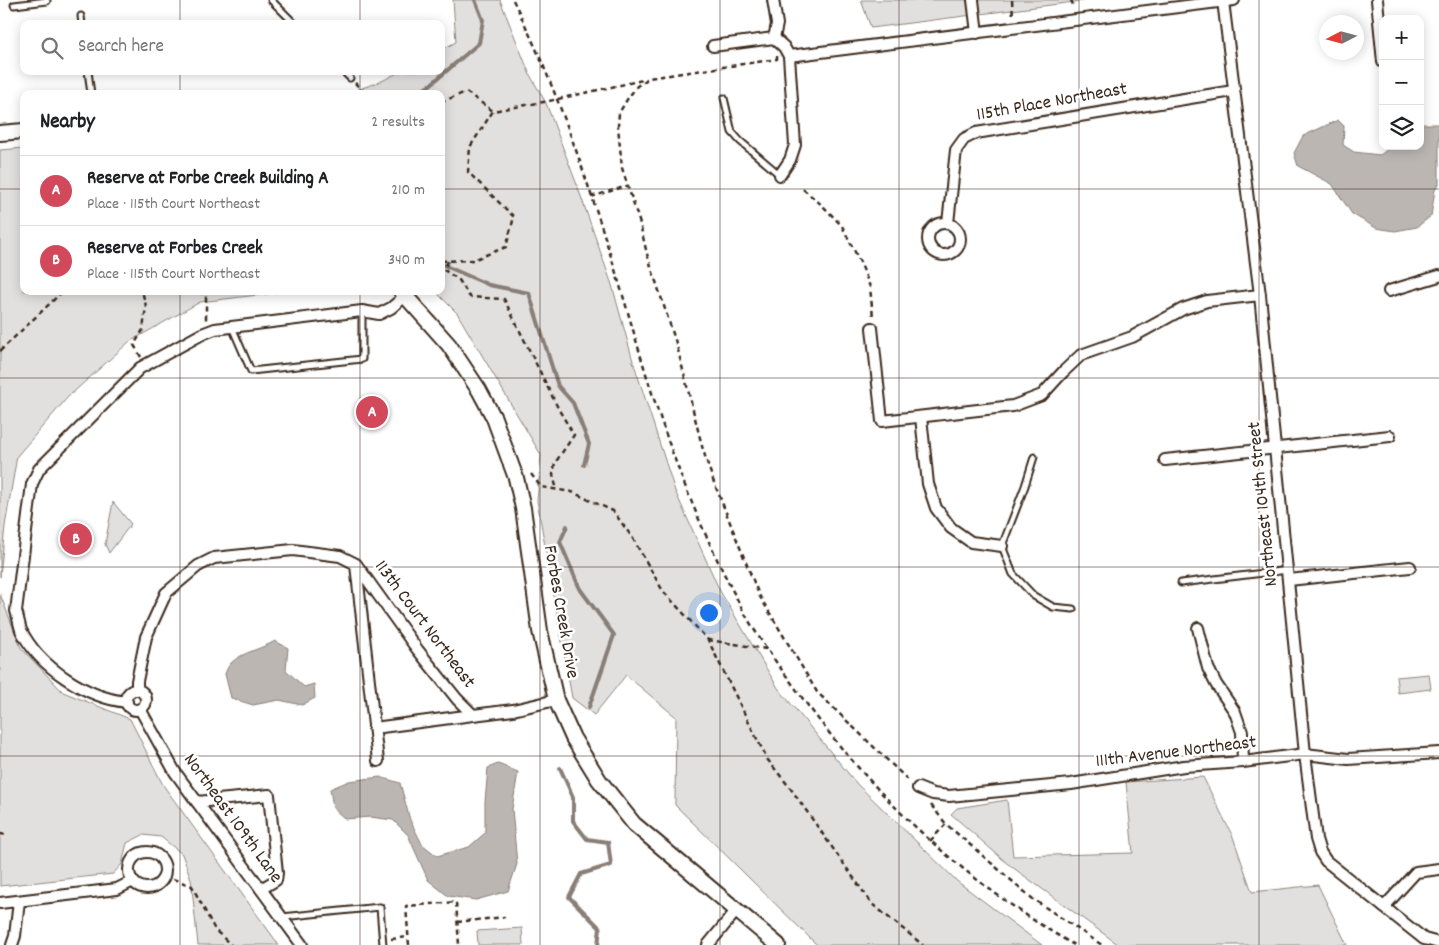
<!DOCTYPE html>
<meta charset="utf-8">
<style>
body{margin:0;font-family:Dekko,sans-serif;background:#f2f2f2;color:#202124}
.controls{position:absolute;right:15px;top:15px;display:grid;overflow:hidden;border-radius:10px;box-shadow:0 2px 12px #0003}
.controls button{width:45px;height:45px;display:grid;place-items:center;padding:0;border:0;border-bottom:1px solid #e0e0e0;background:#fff;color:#202124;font:25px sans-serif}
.compass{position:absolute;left:1319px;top:15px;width:45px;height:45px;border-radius:50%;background:#fff;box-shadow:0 2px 12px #0003;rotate:264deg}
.you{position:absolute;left:708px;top:612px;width:18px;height:18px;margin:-12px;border:4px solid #fff;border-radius:50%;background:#1a73e8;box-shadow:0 0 0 8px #1a73e833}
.badge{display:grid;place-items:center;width:32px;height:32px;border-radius:50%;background:#d1495b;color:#fff;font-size:16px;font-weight:700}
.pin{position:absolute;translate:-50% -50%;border:2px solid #fff;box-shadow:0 1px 5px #0006}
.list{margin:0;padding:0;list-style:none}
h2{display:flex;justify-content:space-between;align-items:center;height:65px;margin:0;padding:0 20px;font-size:21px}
h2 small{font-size:16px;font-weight:400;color:#757577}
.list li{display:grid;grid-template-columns:32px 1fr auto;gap:15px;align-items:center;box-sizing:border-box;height:70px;padding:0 20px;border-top:1px solid #e0e0e0}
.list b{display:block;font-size:19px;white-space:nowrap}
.list p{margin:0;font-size:16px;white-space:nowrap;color:#757577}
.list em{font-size:16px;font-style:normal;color:#757577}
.icon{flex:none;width:28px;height:28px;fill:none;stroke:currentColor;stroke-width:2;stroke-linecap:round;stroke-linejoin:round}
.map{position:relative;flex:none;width:1439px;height:945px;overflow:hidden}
.search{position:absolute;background:#fff;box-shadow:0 2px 12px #0003;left:20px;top:20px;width:425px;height:55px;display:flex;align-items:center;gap:12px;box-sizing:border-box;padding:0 18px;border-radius:10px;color:#757577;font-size:19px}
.panel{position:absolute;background:#fff;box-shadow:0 2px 12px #0003;left:20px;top:90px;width:425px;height:205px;border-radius:10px}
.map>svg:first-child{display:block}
</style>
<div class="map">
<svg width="1439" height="945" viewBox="0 0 1439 945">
<rect width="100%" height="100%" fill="#fff"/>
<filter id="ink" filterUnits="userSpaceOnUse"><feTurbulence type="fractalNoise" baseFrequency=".02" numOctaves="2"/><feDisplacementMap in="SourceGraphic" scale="10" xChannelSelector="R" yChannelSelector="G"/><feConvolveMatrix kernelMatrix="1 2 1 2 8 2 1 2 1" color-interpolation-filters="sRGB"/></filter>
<g filter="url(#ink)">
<g fill="#e2e0de" stroke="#8e857e">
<path d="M453,0H500L530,75L546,103L577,185L612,285L633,361L675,491L720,591L778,688L857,784L958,882L1042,945H817L675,805L676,717L626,675L594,715L572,698L537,501L541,455L457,313L435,291H441V94H346L384,80L401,71H441V50L456,42Z"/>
<path d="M861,0H1082V1L871,28Z"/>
<path d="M24,148V291H291L200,302L129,342L68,397L17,456L5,526L0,577V150Z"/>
<path d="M113,502L131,524L109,553L105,544Z"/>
<path d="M0,594L21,648L63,692L130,719L163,785L279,945H198L191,879L182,854L161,837L143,835L127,843L122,864L113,874L0,886Z"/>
<path d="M1429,674L1431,689L1398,693L1396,677Z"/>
<path d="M1203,777L1233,837L1252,892L1318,885L1347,945H1119L1008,864L951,814L957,808L1007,800L1013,856L1133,853L1126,782Z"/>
<path d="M522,928L523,945H478L477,931Z"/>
</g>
<g fill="#bcb6b3" stroke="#887e77">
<path d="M1338,120L1344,126L1343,145L1354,152L1380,155L1392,146H1420V124H1439V184L1435,190L1431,216L1417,227L1395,231L1376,228L1352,214L1332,184L1298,166L1294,153L1303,136Z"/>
<path d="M275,641L288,648L286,670L304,687L314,684L315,698L302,705L279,700L253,705L231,698L225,674C226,671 228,666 231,663C242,652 262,649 275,641Z"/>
<path d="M498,764L518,772L512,809L517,864L508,891L476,900L448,896L428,880L408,835L393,820L370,817L345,819L333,808L330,789L349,781L380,777L400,783L410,820L422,844L437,856L469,847L485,833V802L488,768Z"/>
</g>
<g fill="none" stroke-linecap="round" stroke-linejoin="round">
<g stroke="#887e77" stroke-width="4">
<path d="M416,94L429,86L479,43L483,20L475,0"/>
<path d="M441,264L489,285L529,293L558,386L573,403L589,444L584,465"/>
<path d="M567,526L560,542L580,589L614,635L589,707"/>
<path d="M560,768L573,797V821L587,839L608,842L611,865L581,874L569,897L600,928L598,945"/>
</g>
<g stroke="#3b2a1e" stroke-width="9">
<g id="lane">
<path d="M271,0L295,24"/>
<path d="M14,5L47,1L46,0"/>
<path d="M81,16L82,24"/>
<path d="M88,71L91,94"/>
<path d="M343,71L350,78"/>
<path d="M724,98L732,132L740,141L780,175"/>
<path d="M232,327L251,371L362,359V311"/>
<path d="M1034,457L1025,486L1002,546L1013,574L1034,596L1053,607L1073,609"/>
<path d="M1181,583L1288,570"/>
<path d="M282,917L380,907L383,945"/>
</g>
</g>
<g stroke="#3b2a1e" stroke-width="14">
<g id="street">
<path d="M773,0L777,24L774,38"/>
<path d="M973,0L977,33"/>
<path d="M1377,0L1383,62"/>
<path d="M1223,1L1260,295L1305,754L1316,839L1320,852L1326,861L1424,939L1439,943"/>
<path d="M713,46L774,38L784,47L789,56L1234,0"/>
<path d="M780,175L790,160L795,145L789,56"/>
<circle cx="944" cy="239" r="16"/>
<path d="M948,223L956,150L964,139L976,133L1233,91"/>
<path d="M1389,291L1439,276"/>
<path d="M872,328L882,421L1013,406L1042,395L1063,372L1081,355L1132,337L1183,309L1207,301L1260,295"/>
<path d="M921,417L928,484L936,508L951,528L971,542L1002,546"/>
<path d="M1165,460L1390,436"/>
<path d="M356,565L378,761"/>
<path d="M1289,580L1410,567"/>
<path d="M1198,628L1208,668L1216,684L1235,712L1242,732L1243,762"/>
<path d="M137,690V681L146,637L166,593L198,566L214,558L293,550L340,556L356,564L417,649L457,699L473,715L513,710L556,700"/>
<circle cx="136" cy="700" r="10"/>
<path d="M127,702C87,698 39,667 21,630C19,624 18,617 16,611L32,484L39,469L140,368L202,334L215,329L362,311L379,314L391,308L404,297"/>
<path d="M140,709L175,772L302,945"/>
<path d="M374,728L473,715"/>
<path d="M918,788L933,794L949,796L1071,784L1184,766L1243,762L1305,754L1348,759L1439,753"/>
<path d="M197,802L269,795L277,873L276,880L261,889"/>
<circle cx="147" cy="870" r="18"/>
<path d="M0,903L117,889L133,881"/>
<path d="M1384,907L1416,872L1439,869"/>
<path d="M12,945L15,936L19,901"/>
<path d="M708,945L736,911"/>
</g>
</g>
<g stroke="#3b2a1e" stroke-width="18">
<g id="secondary">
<path d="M0,133L24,131"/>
<path d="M401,291L449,345L479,390L494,418L516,478L523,508L540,631L556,700L573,738L599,780L634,824L778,945"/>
</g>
</g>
<g stroke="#3b2a1e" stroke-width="2.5" stroke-dasharray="5 4" stroke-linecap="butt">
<path d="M513,0C557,87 588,182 617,276C631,321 643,367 658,411C681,481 710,550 745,614C759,639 776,662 793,685C870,793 959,878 1074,945"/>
<path d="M1012,0L1013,17"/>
<path d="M1071,0L1073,5"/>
<path d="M777,56V59L649,78L637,86L628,98L619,113L618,126L622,168L640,224L647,254L677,346L703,450L713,480L759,595L817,692L909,781"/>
<path d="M355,83L366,94"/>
<path d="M441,102L466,92L493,111L549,101L647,79"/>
<path d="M803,189L823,206L842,226L861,264L870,287L873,317"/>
<path d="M591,197L627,186"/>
<path d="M441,261L473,260L506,247L514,217L468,172L470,147L493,111"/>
<path d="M448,261L444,270L459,280L470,297L504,299L559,410L574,435L555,463L553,475L557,490"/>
<path d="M199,291L206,296V321"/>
<path d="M0,351L63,291"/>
<path d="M141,357L134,345L143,330L146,306L142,291"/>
<path d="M531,474L541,487L572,492L613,511L632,537L663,591L708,640L767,759L791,789L872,904L923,945"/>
<path d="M708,640L767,649"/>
<path d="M931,805L946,824L1033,899L1102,945"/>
<path d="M0,834L8,835"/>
<path d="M930,841L946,824"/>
<path d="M165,876L192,886L215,930L231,945"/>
<path d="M457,922L505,917"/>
<path d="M391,939L408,937"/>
<path d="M409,945L406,906L456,902L459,945"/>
</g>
<use href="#lane" stroke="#fff" stroke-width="5"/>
<use href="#street" stroke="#fff" stroke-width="10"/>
<use href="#secondary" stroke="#fff" stroke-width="14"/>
</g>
</g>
<path fill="none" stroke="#3b2a1e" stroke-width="1" stroke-opacity="0.55" d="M180,0V24M360,0V24M540,0V945M720,0V945M899,0V945M1079,0V945M1259,0V945M180,71V94M360,71V94M0,189H24M441,189H1439M180,291V945M360,291V945M0,378H1439M0,567H1439M0,756H1439"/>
<g text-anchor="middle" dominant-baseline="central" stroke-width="5" stroke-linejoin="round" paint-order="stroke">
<g font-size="19" fill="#3b2a1e" stroke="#fff">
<text transform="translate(1052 103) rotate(-10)">115th Place Northeast</text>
<text transform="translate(1264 504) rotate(-96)">Northeast 104th Street</text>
<text transform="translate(560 612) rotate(80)">Forbes Creek Drive</text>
<text transform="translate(424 625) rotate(53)">113th Court Northeast</text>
<text transform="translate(1176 753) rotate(-7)">111th Avenue Northeast</text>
<text transform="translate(232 819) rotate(54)">Northeast 109th Lane</text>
</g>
</g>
</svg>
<div class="controls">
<button>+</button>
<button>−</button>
<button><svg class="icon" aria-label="layers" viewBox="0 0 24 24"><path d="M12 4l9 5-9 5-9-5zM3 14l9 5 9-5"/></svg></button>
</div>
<svg class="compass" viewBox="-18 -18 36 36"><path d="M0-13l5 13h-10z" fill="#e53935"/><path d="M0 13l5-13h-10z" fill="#757577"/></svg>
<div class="you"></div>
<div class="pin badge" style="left:372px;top:412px">A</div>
<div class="pin badge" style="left:76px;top:539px">B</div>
<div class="search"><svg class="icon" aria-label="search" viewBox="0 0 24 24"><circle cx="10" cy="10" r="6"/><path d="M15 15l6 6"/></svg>Search here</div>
<section class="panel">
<h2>Nearby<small>2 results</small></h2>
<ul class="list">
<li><span class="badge">A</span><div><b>Reserve at Forbe Creek Building A</b><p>Place · 115th Court Northeast</p></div><em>210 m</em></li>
<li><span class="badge">B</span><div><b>Reserve at Forbes Creek</b><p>Place · 115th Court Northeast</p></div><em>340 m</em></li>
</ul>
</section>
</div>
